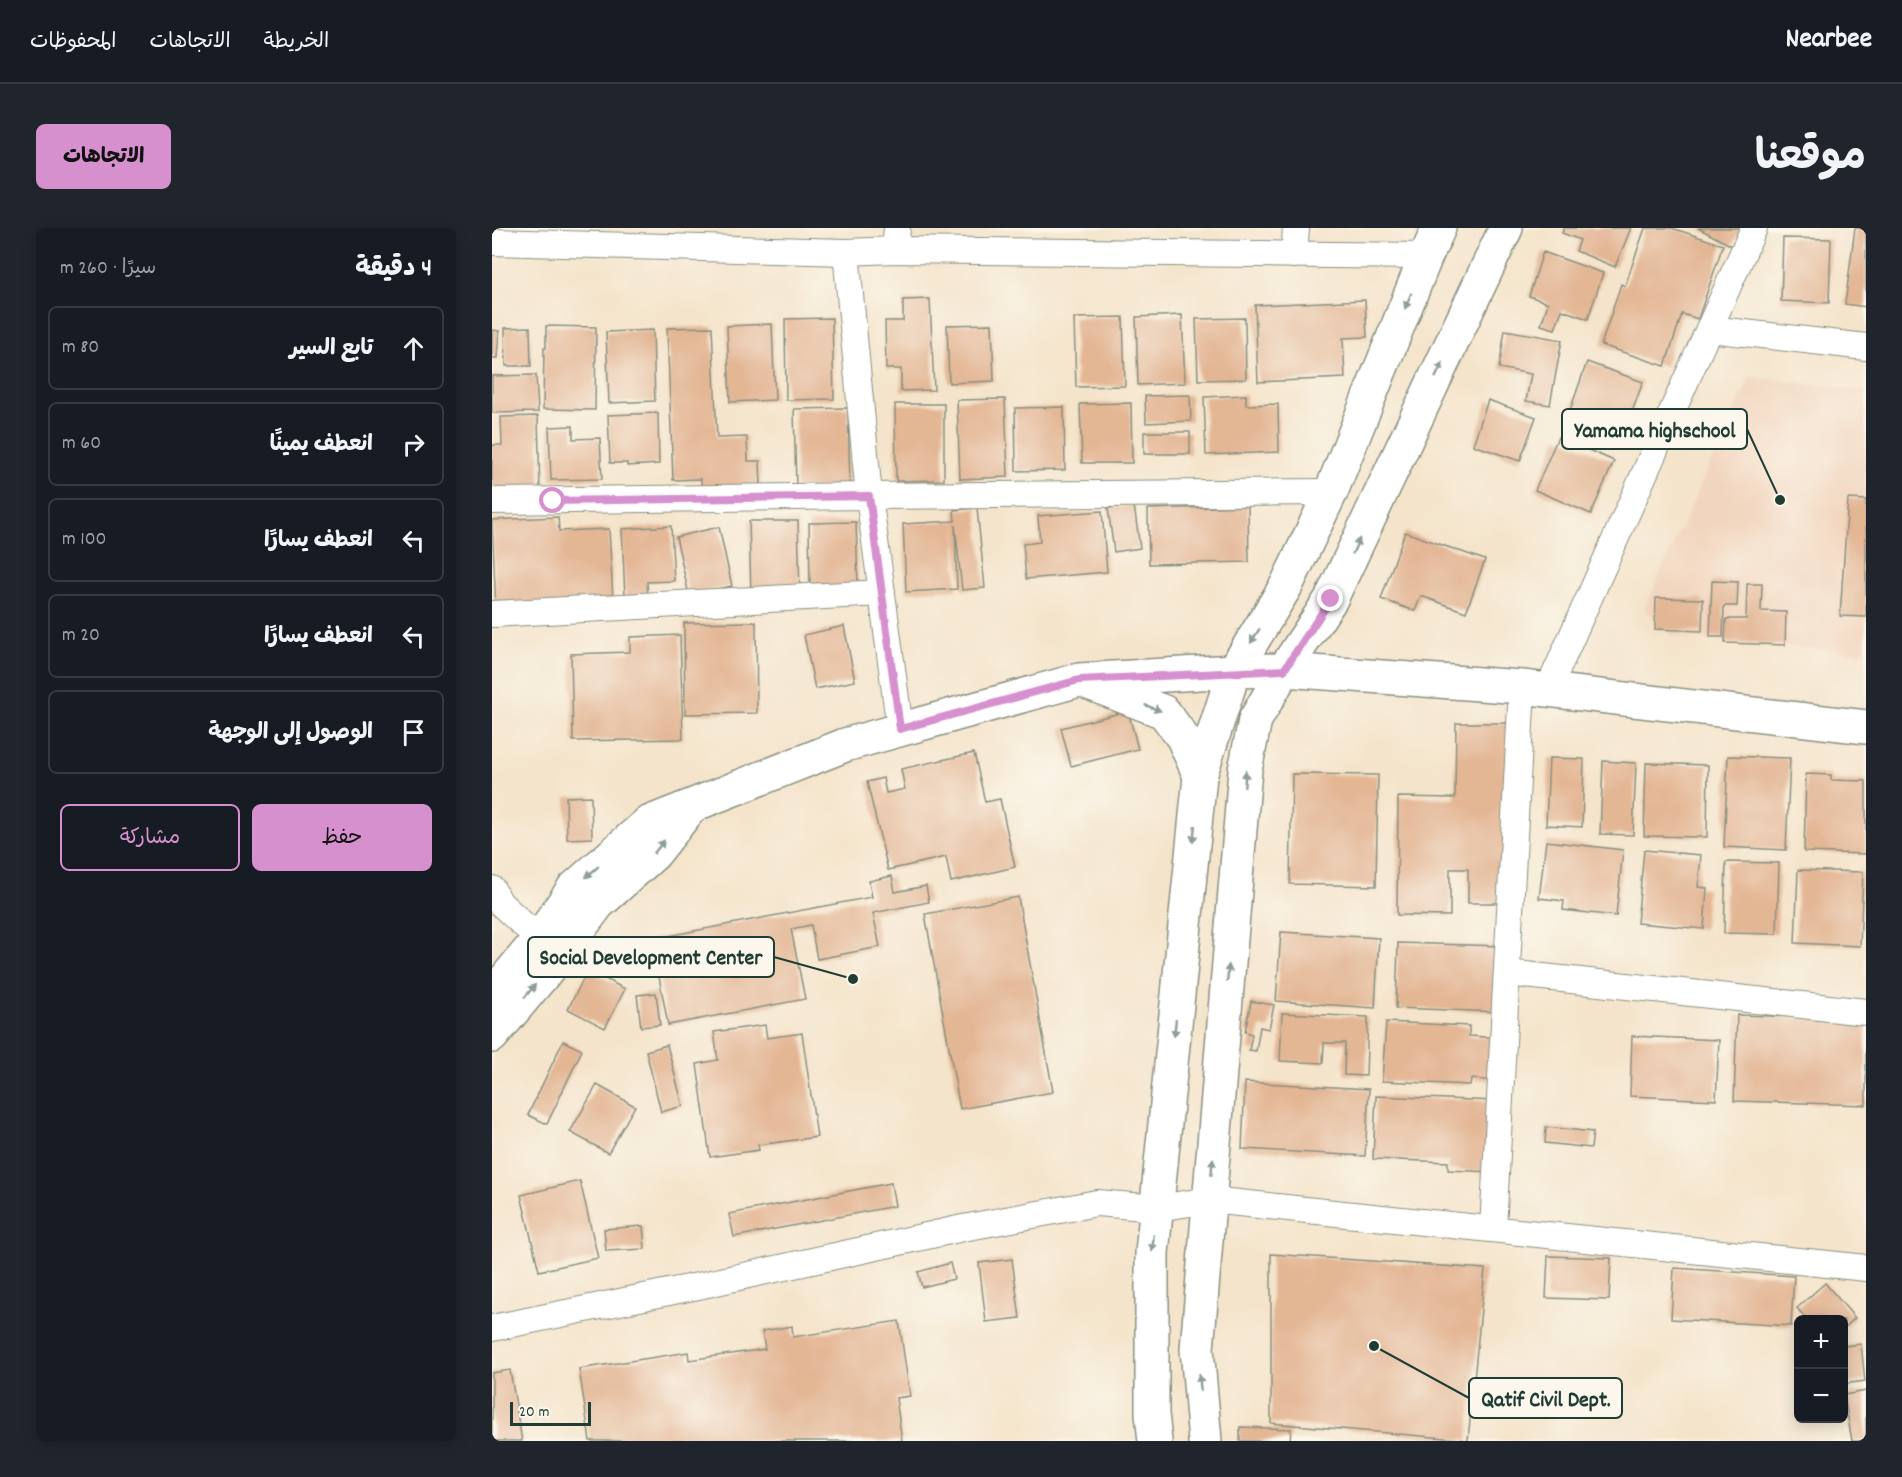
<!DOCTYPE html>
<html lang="ar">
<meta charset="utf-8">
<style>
body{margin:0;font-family:Dekko,"Playpen Sans Arabic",sans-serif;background:#20242c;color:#f1f3f6;direction:rtl}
.controls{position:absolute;right:18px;bottom:18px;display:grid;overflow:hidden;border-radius:9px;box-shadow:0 3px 15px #0003}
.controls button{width:54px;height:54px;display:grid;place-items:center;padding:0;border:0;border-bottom:2px solid #363941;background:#171b24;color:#f1f3f6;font:30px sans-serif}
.scale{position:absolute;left:18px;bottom:15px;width:81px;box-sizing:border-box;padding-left:6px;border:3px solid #1f3d34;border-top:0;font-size:16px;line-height:21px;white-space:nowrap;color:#1f3d34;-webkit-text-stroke:4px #fbf7ec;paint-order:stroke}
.stop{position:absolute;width:18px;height:18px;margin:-14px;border:4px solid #d690ce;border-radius:50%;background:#fff}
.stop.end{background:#d690ce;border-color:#fff;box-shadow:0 2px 6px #0008}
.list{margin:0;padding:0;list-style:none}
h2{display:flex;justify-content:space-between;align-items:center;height:78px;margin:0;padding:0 24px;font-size:26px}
h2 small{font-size:20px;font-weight:400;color:#9ea1a6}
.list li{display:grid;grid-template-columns:39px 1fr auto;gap:18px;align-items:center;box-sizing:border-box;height:84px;margin:0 12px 12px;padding:0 12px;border:2px solid #363941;border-radius:9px}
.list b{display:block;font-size:22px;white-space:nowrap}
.list em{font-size:20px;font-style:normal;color:#9ea1a6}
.actions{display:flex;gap:12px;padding:18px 24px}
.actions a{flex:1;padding:14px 0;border:2px solid #d690ce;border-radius:9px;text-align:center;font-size:21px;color:#d690ce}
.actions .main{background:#d690ce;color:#111}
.icon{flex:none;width:33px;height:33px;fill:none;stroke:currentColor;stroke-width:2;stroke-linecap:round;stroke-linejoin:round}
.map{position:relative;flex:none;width:1374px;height:1213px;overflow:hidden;direction:ltr;border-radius:9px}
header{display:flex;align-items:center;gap:36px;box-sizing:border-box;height:84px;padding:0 30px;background:#171b24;border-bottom:2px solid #363941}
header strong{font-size:28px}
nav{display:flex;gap:33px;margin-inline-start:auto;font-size:21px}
.intro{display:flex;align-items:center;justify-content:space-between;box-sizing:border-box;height:144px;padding:0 36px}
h1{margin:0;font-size:42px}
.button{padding:15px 27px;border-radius:9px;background:#d690ce;color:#111;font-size:21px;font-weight:700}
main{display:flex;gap:36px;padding:0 36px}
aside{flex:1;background:#171b24;border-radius:9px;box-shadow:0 3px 15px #0003}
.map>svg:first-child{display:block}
</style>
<header>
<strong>Nearbee</strong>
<nav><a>الخريطة</a><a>الاتجاهات</a><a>المحفوظات</a></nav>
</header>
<div class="intro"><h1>موقعنا</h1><a class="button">الاتجاهات</a></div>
<main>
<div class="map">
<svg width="1374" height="1213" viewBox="0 0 1374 1213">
<rect width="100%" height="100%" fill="#fbf7ec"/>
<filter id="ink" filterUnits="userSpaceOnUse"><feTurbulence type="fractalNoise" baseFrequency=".0167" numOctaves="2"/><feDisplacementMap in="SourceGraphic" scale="12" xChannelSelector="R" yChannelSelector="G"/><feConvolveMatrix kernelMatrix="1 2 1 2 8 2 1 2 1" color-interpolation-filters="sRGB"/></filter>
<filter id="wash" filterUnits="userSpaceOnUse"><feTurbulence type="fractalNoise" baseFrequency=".008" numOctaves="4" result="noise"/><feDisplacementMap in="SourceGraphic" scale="24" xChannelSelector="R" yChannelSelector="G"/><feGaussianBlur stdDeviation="1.35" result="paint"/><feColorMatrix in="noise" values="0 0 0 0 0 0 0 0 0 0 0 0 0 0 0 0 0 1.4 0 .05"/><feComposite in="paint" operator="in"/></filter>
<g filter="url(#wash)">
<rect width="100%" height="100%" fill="#f4e4cb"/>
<path fill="#f2d5be" d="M1258,149L1374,163V425L1180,408L1152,381Z"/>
<g id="blocks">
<g fill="#e3b694">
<path d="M1072,0H1139L1123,39L1084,23L1088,12L1070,5Z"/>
<path d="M1153,0H1180L1231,17L1206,91L1190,86L1173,138L1109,117L1129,56L1133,58Z"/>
<path d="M1206,0H1250L1240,18Z"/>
<path d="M1363,0H1374V79L1353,76Z"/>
<path d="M1291,10L1339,11L1337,75L1289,73Z"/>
<path d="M1051,24L1111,45L1096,91L1070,82L1063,101L1049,97L1056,75L1037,68Z"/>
<path d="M438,71L442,162L409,163V141H394L393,93H411V72Z"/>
<path d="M873,72L875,109L851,110L853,150L766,154L763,77Z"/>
<path d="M690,87L693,155L646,157L644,89Z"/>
<path d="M631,89L633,158L584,159L582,90Z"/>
<path d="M340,90L342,171L294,172L293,91Z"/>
<path d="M753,90L754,151L706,152L704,91Z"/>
<path d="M280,96L283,172L238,174L235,98Z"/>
<path d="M500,96L502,153L457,155L455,97Z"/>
<path d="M54,98L104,99L103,182L51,181L52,120H54Z"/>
<path d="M38,99L39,138H14L13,100Z"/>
<path d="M220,99L225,210L255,209L256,233H268L269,258L210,270L209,251L181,252L175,100Z"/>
<path d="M0,102L7,103L5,130H0Z"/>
<path d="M161,102L163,173L117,175L114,104Z"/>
<path d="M1013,102L1070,112L1058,177L1034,173L1039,146L1007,140Z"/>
<path d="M1095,134L1151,154L1131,208L1076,188Z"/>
<path d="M44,147L46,184L0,185V148Z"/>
<path d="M698,167L699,193L654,195L653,168Z"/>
<path d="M754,167V177L786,176L787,224L714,227L712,169Z"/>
<path d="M513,171L516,249L468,251L465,172Z"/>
<path d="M996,172L1044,189L1028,233L981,217Z"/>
<path d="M639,175L640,235H590L588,176Z"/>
<path d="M403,176H452V252L404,253Z"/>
<path d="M572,179L573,242L524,243L523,180Z"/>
<path d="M356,180L358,260H304L302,181Z"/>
<path d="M166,185L167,236L135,238V235H118L116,187Z"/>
<path d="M46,188L48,265L0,266V217H10L9,189Z"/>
<path d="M81,198V211L108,210L110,251L59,252L57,199Z"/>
<rect x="652" y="204" width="46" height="22"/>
<path d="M1066,209L1122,233L1099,286L1043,262Z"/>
<path d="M1356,271L1374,272V389L1348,388Z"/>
<path d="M642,277L648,320L622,324L616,280Z"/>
<path d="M756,278L757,334L657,336L656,281Z"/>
<path d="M485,280L493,360L470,362L463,297L465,361L414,364L411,296L463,293L462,282Z"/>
<path d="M610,283L615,344L534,351L531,316L548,314L546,288Z"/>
<path d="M66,289L67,303L117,301L121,371L4,383L0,292Z"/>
<path d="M257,293H306L308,365L259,366Z"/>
<path d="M364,294L366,358L318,360L317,295Z"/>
<path d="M179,298L182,353L155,354L156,369L133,370L130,301Z"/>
<path d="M227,299L240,358L197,367L184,309Z"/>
<path d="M913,304L993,332L974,384L929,368L923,383L889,371Z"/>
<path d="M1220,353L1246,354L1245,378H1232L1231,409H1218Z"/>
<path d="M1255,356H1270L1269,383L1294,384L1293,417L1233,415L1234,391H1254Z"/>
<path d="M1164,370L1211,371L1210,403L1163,401Z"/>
<path d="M264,394L265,485L193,486L192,395Z"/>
<path d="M352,398L363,453L323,461L312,407Z"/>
<path d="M188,407L191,511L81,513L79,426L138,424V409Z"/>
<path d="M636,483L646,521L579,538L569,500Z"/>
<path d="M964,495H1017L1015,675H976V641H958V688L905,687L906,569L963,570Z"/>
<path d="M482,525L493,574L508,571L523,639L459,654L454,629L396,642L375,554L391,550L394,565L413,561L409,541Z"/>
<path d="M1236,528L1298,530L1294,622L1232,619Z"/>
<path d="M1057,530L1092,531L1090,599L1054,597Z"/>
<path d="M1111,533L1144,535L1141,607L1108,606Z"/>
<path d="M1154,535L1216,537L1215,609L1152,608Z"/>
<path d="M800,546L886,547L884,658L798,656Z"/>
<path d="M1314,546L1339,547V552L1374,553V626L1312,624Z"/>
<path d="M99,568L100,610L75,611L74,569Z"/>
<path d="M1054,613L1131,622L1124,688L1071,682L1072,673L1047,670Z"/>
<path d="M1152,622L1209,627L1206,659L1215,660L1212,701L1145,695Z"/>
<path d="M1234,634L1287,635L1285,706L1232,705Z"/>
<path d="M1306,642L1371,644L1368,718L1303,715Z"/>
<path d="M400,648L403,664L434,658L437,674L381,685L388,719L325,731L319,697L299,701L313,771L176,797L160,711L380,669L377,653Z"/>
<path d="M526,669L561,864L468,881L433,686Z"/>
<path d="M789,704L887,710L883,780L784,773Z"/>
<path d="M906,715L1011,718L1008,784L904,780Z"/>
<path d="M96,742L133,761L113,800L76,781Z"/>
<path d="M164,765L168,797L149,799L145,767Z"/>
<path d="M759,773L782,777L777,801L768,799L764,823L757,822L760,806L753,804Z"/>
<path d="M790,785L876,789L874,848L852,847L853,815H832L831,835L788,833Z"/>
<path d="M1245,787L1374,791V877L1242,873Z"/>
<path d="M894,794L977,798V808L1009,810L1007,853L979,851L978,857L890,853Z"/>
<path d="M273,797L275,810L310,805L325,909L266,917L267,922L218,929L205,836L226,832L222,804Z"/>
<path d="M1140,808L1227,812L1224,872L1138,868Z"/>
<path d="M71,813L90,822L55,896L36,887Z"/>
<path d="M175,817L191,878L169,884L154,823Z"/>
<path d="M753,854L877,861L873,928L750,921Z"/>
<path d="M105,857L143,878L116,925L78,904Z"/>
<path d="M884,868L1003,873L1000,944L956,942V934L881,931Z"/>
<path d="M1054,899L1101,904L1099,920L1053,915Z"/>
<path d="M88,953L106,1030L47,1043L29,967Z"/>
<path d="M399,955L403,978L242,1009L237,986Z"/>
<path d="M151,998L153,1021L114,1023L112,1001Z"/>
<path d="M779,1026L993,1041L976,1212L779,1195Z"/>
<path d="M1056,1028L1119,1030L1117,1072L1054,1070Z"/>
<path d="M520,1031L528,1090L494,1094L487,1035Z"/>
<path d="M458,1035L462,1051L430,1059L426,1044Z"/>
<path d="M1182,1040L1302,1048L1299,1098L1179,1091Z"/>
<path d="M1333,1055L1363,1090L1352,1100V1092H1315L1305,1080Z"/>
<path d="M407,1093L418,1168L404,1170L410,1213H98L87,1141L196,1124L197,1132L273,1121L270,1103L300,1098L301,1109Z"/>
<path d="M1369,1116L1373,1153L1352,1156V1118Z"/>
<path d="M18,1142L30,1213H0V1145Z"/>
<path d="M1374,1163V1213H1360L1352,1167Z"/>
<path d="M748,1199L799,1201L798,1213H748Z"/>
</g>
</g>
</g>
<g filter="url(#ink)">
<use href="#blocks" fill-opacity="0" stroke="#8a9080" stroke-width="1.5"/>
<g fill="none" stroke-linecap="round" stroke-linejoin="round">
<g stroke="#8a9080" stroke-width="28">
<g id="minor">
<path d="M0,14L354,24L403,22L934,28"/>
<path d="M403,22L405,0"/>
<path d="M354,24L377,268L408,501"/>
<path d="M802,27L804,0"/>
<path d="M1217,101L1374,119"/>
<path d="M0,273L377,268L839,264"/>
<path d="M0,386L390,365"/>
<path d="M1056,462L1262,0"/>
<path d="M0,661L8,675L47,711"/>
<path d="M1015,745L1374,784"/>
<path d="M1001,1001L1030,459"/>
<path d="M0,1100L206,1058L471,1000L605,975L665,980L718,972L1374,1040"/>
</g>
</g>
<g stroke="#8a9080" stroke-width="36">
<g id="tertiary">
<path d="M597,455L672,484L691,510L708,548"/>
<path d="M0,767L47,711L81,661L156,595L353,517L587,452L742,443L792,442L1030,459L1374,499"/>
<path d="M0,808L67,728L106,676L162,626L199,579"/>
<path d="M663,1213L660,1186V1025L708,548L742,443L794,358L839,264L934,28L947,0"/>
<path d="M713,1213L705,1121L753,542L763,492L792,442L839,371L1014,0"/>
</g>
</g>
<use href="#minor" stroke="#fff" stroke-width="26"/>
<use href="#tertiary" stroke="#fff" stroke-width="33"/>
</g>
<defs><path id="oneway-solid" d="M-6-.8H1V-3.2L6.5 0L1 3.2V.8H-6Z" transform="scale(1.5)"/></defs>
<g fill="#8f9e9a">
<use href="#oneway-solid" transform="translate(916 73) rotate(112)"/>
<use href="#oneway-solid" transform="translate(947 142) rotate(-65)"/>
<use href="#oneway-solid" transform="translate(864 318) rotate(-65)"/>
<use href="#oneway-solid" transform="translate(763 408) rotate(122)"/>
<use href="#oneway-solid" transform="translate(661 480) rotate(21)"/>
<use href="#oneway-solid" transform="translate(753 551) rotate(-85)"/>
<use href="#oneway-solid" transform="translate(702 606) rotate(96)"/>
<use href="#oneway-solid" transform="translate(167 619) rotate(-52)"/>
<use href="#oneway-solid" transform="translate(100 644) rotate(139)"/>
<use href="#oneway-solid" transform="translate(736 745) rotate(-85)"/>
<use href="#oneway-solid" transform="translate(38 763) rotate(-50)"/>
<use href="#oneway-solid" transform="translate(683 800) rotate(96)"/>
<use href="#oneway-solid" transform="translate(720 939) rotate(-85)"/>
<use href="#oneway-solid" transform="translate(661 1015) rotate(96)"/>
<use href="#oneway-solid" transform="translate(708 1155) rotate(-95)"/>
</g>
</g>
<g fill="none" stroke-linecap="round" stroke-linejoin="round" filter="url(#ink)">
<path stroke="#d690ce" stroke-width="8" d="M61,273L377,268L408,501L587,452L792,442L839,371"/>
</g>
<path fill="none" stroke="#1f3d34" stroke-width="2" d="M1288 272L1255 201M361 751L282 729M882 1118L977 1170"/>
<g fill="#1f3d34" stroke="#fbf7ec" stroke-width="2">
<circle cx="1288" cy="272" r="6"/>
<circle cx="361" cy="751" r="6"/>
<circle cx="882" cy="1118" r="6"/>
</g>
<g fill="#fbf7ec" stroke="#1f3d34" stroke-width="2">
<rect x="1070" y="181" width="185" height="40" rx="6"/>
<rect x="36" y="709" width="246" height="40" rx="6"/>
<rect x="977" y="1150" width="153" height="40" rx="6"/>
</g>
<g font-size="22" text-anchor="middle" font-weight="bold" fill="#1f3d34">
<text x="1163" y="209">Yamama highschool</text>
<text x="159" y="736">Social Development Center</text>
<text x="1054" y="1178">Qatif Civil Dept.</text>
</g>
</svg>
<div class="controls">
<button>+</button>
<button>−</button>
</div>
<div class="scale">20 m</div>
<div class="stop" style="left:61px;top:273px"></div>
<div class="stop end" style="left:839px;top:371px"></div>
</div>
<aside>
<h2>4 دقيقة<small>سيرًا · 260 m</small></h2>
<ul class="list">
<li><svg class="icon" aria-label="ahead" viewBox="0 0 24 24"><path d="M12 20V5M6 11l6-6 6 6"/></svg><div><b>تابع السير</b></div><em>80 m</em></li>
<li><svg class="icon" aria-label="right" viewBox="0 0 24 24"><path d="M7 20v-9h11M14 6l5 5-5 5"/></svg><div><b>انعطف يمينًا</b></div><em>60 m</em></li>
<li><svg class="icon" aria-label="left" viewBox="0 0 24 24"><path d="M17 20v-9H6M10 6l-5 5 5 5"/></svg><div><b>انعطف يسارًا</b></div><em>100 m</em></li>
<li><svg class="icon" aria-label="left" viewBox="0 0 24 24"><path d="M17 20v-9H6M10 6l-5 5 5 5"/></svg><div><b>انعطف يسارًا</b></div><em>20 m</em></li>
<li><svg class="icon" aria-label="arrive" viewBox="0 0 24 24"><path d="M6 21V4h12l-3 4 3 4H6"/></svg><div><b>الوصول إلى الوجهة</b></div></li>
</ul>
<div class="actions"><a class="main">حفظ</a><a>مشاركة</a></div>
</aside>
</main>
